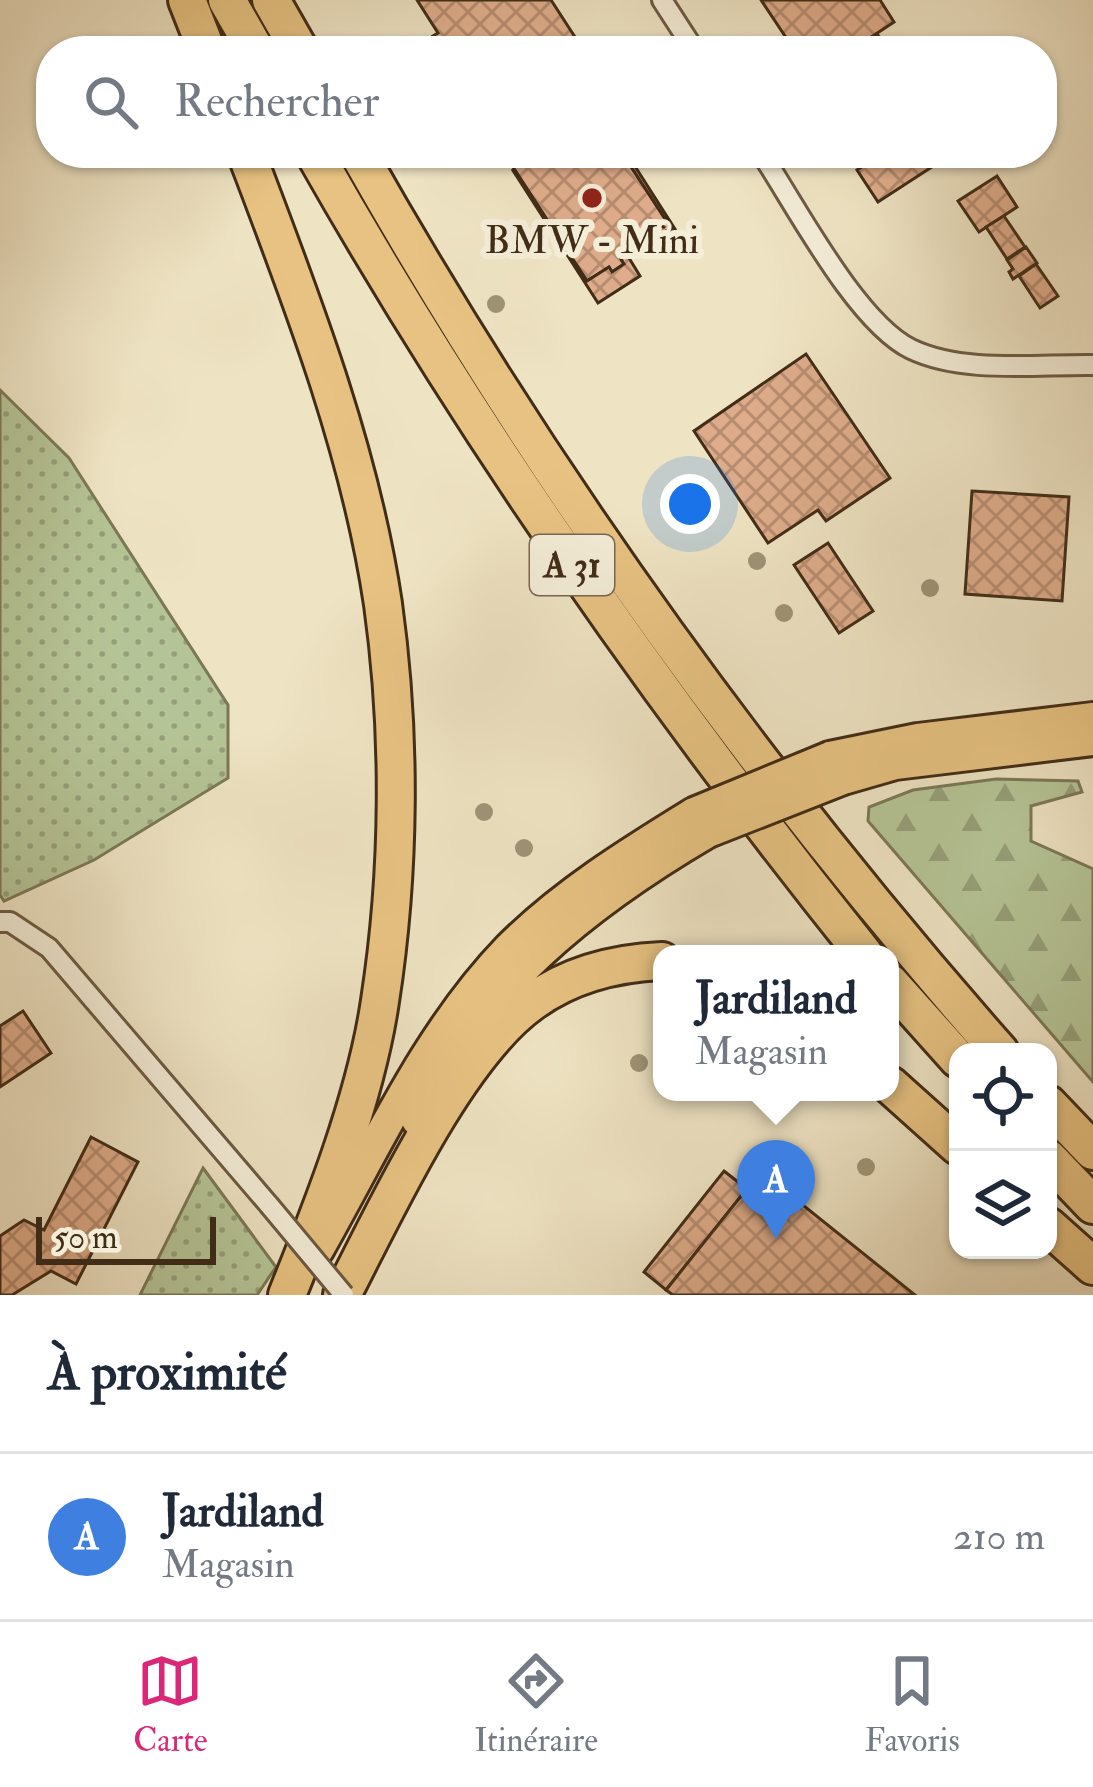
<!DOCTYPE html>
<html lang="fr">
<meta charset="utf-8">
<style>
body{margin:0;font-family:"IM FELL Double Pica",serif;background:#f6f6f7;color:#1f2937}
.controls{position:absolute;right:36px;bottom:36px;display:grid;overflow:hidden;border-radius:24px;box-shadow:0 3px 9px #0004}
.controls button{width:108px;height:108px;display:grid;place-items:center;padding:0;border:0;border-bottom:3px solid #e0e1e3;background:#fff;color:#1f2937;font:60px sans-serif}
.scale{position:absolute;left:36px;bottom:30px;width:180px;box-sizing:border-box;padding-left:12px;border:6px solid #412c17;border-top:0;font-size:33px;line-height:42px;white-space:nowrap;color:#412c17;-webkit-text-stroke:9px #f4edd8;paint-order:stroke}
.you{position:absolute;left:690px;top:504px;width:42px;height:42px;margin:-30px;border:9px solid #fff;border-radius:50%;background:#1a73e8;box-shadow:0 0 0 18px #1a73e833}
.badge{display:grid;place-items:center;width:78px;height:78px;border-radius:50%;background:#db2777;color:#fff;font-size:39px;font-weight:700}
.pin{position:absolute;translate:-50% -99px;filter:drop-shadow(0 3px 6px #0008)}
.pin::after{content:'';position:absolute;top:63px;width:42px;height:36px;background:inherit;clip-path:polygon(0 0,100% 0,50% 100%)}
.popup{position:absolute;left:653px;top:945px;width:246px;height:156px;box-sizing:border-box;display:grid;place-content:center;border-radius:24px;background:#fff;filter:drop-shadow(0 3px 9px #0005);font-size:39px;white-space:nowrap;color:#747a83}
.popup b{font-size:45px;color:#1f2937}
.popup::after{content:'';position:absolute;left:50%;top:100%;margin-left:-24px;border:24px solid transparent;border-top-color:#fff}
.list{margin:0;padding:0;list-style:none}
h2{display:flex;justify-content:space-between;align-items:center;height:156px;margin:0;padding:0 48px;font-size:51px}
h2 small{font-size:39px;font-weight:400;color:#747a83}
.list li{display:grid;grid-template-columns:78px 1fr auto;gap:36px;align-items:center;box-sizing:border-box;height:168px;padding:0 48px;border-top:3px solid #e0e1e3}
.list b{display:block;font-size:45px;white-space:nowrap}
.list p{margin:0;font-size:39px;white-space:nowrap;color:#747a83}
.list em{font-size:39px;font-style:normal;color:#747a83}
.icon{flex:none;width:66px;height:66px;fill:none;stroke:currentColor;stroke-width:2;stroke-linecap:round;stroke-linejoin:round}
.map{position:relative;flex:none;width:1093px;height:1295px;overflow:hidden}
.search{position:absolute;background:#fff;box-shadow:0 3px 9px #0004;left:36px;right:36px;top:36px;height:132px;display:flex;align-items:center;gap:30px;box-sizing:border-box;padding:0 42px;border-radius:48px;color:#747a83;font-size:45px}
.sheet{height:324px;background:#fff}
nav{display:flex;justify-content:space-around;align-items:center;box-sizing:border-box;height:168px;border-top:3px solid #e0e1e3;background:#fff;font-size:33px;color:#747a83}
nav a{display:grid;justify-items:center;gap:6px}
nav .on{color:#db2777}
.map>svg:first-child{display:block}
</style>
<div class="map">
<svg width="1093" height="1295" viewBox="0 0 1093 1295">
<defs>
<pattern id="grass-dots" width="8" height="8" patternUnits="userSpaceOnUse" patternTransform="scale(3)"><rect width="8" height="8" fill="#b5c496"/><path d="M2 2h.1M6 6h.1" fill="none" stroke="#959f79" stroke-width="1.8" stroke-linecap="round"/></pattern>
<pattern id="forest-firs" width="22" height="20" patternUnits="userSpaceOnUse" patternTransform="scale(3)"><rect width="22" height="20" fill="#b5c496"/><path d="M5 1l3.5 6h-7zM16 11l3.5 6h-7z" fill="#959f79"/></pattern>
<pattern id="building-cross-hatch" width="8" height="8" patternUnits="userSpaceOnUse" patternTransform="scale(3)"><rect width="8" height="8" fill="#deac8a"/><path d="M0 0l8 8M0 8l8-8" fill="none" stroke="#b68c70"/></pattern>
</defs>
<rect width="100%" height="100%" fill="#eee3c3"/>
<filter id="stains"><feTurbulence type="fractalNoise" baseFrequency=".00167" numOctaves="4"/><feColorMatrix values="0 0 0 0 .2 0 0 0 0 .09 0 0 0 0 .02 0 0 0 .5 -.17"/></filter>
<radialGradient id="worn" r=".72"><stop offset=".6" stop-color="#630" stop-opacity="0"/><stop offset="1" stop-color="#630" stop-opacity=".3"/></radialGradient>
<g fill="url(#grass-dots)" stroke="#7b7856" stroke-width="3">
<path d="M0,390L69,458L228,705V778L94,860L4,901L0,895Z"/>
<path d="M203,1168L276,1267L257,1295H140Z"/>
</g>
<path fill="url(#forest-firs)" stroke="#7b7856" stroke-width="3" d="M996,779L1078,781L1082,792L1031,806V841L1093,869V1082L868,821L869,807L913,790Z"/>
<g fill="url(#building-cross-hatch)" stroke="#412c17" stroke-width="3">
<path d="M417,0H551L584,51H443L433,36L438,33Z"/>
<path d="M761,0H880L894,22L850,51H795Z"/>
<path d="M877,34L886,46L878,51H850Z"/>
<path d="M504,153H629L626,159L671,228L621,259L624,264L612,272L609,267L587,281Z"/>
<path d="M883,153H940L944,159L878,202L857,170Z"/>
<path d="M629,157L675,229L629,258L640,276L598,303L512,169L587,281L609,267L612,272L624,264L621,259L671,228L626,159Z"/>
<path d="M997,176L1017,207L979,232L958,201Z"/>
<path d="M1004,216L1025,247L1007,259L986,227Z"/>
<path d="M1026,247L1037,263L1013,279L1009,272L1013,269L1007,260Z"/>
<path d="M1036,264L1058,296L1040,308L1019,276Z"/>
<path d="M806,354L890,478L826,521L818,510L768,543L694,431Z"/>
<path d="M972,491L1069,497L1062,601L965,594Z"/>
<path d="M828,543L873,611L839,633L794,565Z"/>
<path d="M23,1011L51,1053L0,1087V1026Z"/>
<path d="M91,1137L138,1162L76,1284L51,1271L12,1295H0V1236L24,1220L44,1230Z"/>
<path d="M724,1171L747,1189L666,1290L644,1272Z"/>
<path d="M757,1176L773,1181L915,1295H673L666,1290Z"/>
</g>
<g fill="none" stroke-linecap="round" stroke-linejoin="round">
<g stroke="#6c5a42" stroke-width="24">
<g id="minor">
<path d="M662,0L695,51"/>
<path d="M761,153C796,206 856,322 911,349C963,374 1037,364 1093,365"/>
<path d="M0,922H10L49,948L269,1205"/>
</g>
</g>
<g stroke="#412c17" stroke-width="36">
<g id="primary">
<path d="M830,757L918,739L1093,718"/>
<path d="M843,779L895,764L1093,740"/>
<path d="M417,1120C477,989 587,903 708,832"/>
<path d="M318,1250C376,1148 426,1034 509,948C563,894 629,853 694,813"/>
</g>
</g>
<g stroke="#412c17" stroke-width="42">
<g id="motorway">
<path d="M187,0L207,51"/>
<path d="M227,0L256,51"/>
<path d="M271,0L300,51"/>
<path d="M246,153C301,298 360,449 383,604C401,733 400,872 380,1001C366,1097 323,1206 287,1295"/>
<path d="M314,153C474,435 661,701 864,954"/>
<path d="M358,153C540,475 755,774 1000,1052"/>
<path d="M890,983L958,1059"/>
<path d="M890,1085L958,1146"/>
<path d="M1048,1104L1093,1151"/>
<path d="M1048,1158L1093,1205"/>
<path d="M1048,1226L1093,1266"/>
<path d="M342,1295C385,1212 456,1056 532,1002C569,975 616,963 662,961"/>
</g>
</g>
<use href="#minor" stroke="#f4edd8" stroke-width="18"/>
<use href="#primary" stroke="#e7c282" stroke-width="30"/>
<use href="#motorway" stroke="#e7c282" stroke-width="36"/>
<g stroke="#6c5a42" stroke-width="24" stroke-linecap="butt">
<path id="minor-bridge" d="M269,1205L344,1295"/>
</g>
<g stroke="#412c17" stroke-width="36" stroke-linecap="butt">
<g id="primary-bridge">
<path d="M694,813L830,757"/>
<path d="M708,832L843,779"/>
</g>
</g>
<use href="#minor-bridge" stroke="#f4edd8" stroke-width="18"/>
<use href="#primary-bridge" stroke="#e7c282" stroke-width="30"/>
</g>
<g fill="#9f9376">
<circle cx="496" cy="304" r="9"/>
<circle cx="757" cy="561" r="9"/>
<circle cx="930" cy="588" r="9"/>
<circle cx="784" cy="613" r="9"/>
<circle cx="484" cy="812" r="9"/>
<circle cx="524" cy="848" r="9"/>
<circle cx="639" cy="1063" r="9"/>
<circle cx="866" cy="1167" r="9"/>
</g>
<circle fill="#8f2418" stroke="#f4edd8" stroke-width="4.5" cx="592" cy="198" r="12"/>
<g text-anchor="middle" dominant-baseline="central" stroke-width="12" stroke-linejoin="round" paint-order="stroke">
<rect fill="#f4edd8" stroke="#776651" stroke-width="3" x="530" y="535" width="84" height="60" rx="9"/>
<g font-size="36" font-weight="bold" fill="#412c17">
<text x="572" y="565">A 31</text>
</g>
<g font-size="39" fill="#412c17" stroke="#f4edd8">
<text x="592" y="240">BMW - Mini</text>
</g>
</g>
<rect width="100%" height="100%" filter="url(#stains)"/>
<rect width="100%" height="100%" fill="url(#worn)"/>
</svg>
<div class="controls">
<button><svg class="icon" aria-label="locate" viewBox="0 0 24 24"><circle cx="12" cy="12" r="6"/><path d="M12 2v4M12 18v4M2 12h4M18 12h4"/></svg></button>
<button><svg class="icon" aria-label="layers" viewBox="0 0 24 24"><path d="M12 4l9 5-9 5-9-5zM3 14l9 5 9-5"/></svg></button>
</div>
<div class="scale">50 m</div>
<div class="you"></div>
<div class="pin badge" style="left:776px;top:1239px;background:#3f7fe0">A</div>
<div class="popup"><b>Jardiland</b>Magasin</div>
<div class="search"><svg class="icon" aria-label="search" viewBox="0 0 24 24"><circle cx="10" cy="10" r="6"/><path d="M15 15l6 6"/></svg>Rechercher</div>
</div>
<section class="sheet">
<h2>À proximité<small></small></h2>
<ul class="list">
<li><span class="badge" style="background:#3f7fe0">A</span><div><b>Jardiland</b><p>Magasin</p></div><em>210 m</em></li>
</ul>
</section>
<nav>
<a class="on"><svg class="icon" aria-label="map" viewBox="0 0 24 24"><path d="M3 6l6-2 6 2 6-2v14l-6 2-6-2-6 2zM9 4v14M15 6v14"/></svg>Carte</a>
<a><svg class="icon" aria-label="directions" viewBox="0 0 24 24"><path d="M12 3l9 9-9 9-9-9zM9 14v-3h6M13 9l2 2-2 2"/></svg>Itinéraire</a>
<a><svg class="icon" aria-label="saved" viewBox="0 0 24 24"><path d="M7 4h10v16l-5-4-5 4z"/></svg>Favoris</a>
</nav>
